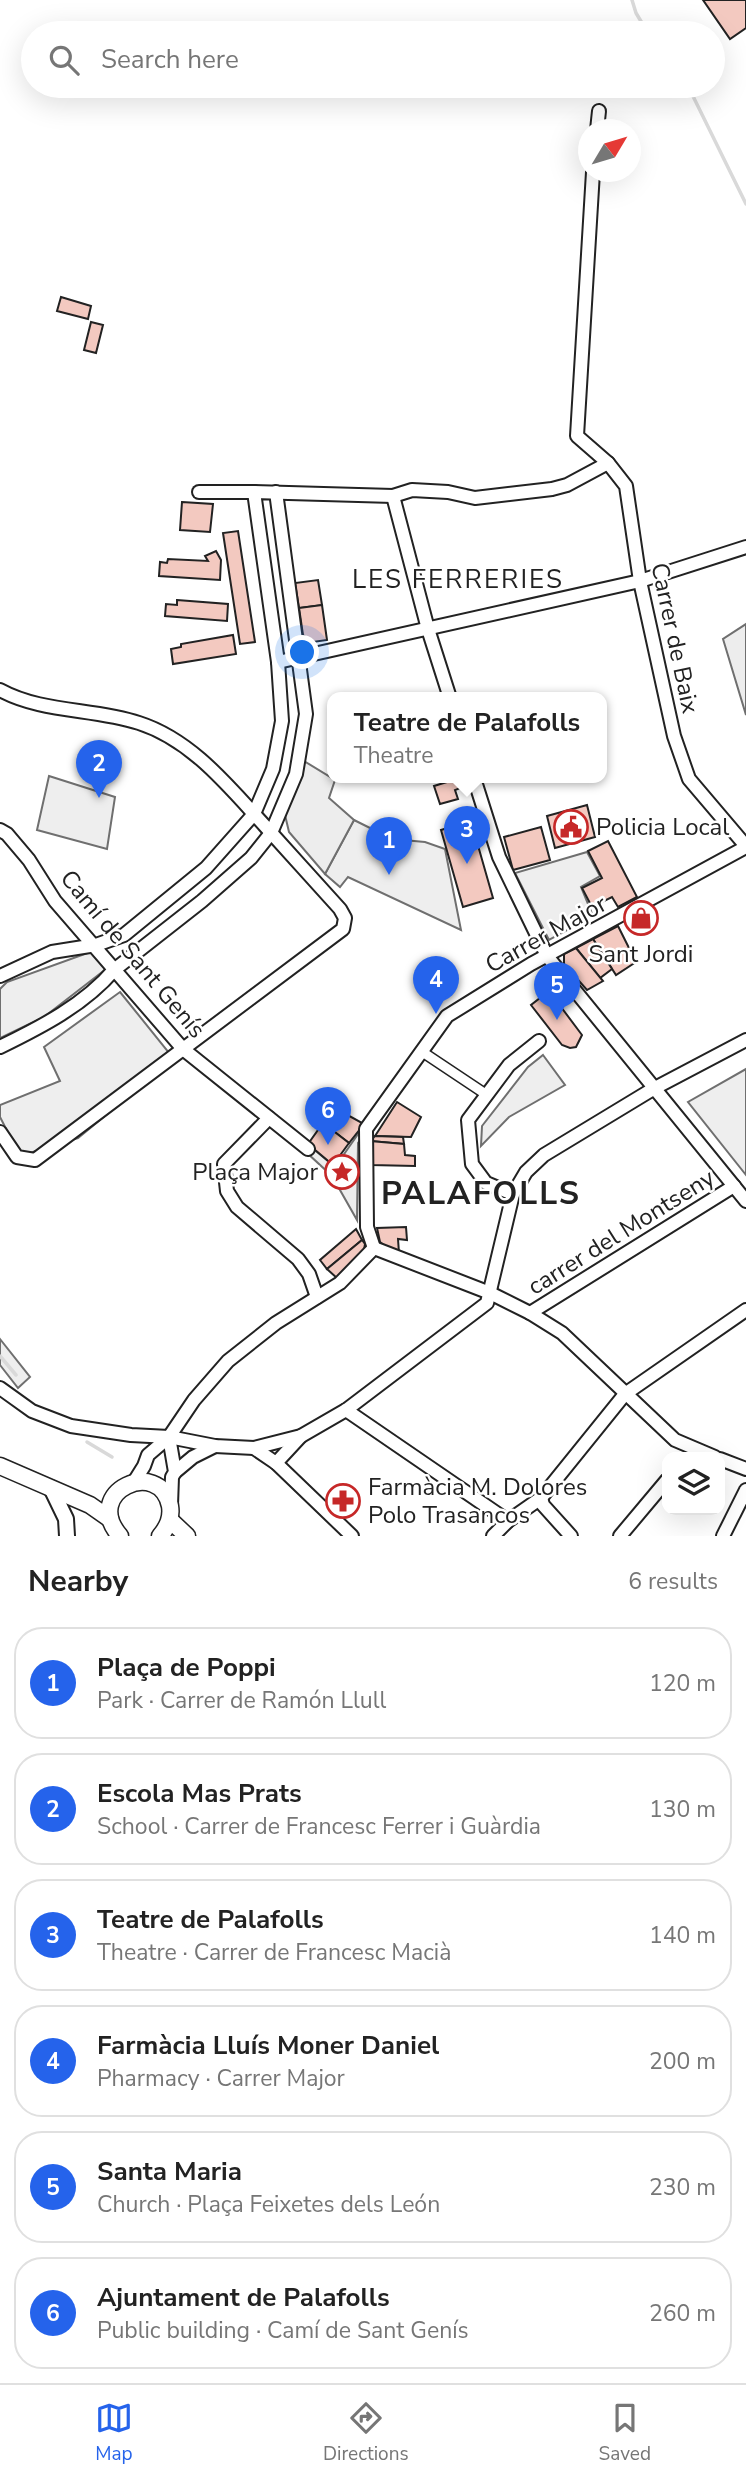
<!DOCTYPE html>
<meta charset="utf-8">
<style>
body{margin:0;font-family:"Nunito Sans",sans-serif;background:#f2f2f2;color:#222}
.controls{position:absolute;right:21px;bottom:21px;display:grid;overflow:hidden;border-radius:14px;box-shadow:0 7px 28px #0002}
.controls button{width:63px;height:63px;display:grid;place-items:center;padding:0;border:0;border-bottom:2px solid #e0e0e0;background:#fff;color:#222;font:35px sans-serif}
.compass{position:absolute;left:578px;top:119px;width:63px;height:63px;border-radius:50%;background:#fff;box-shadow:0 7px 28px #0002;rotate:52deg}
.you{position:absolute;left:303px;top:653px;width:24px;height:24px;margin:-18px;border:5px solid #fff;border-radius:50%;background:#1a73e8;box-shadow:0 0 0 10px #1a73e833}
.badge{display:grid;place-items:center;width:46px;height:46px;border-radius:50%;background:#2563eb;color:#fff;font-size:23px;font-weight:700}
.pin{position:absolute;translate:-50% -58px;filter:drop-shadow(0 2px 4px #0008)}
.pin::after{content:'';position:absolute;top:37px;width:24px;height:21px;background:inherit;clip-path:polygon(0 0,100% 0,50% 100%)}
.popup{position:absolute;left:327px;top:692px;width:280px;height:91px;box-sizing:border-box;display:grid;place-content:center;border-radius:14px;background:#fff;filter:drop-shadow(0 2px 5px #0005);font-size:23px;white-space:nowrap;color:#767676}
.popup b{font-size:26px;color:#222}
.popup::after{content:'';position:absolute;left:50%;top:100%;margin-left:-14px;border:14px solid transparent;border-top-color:#fff}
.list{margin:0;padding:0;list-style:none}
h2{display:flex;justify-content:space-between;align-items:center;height:91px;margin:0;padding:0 28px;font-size:30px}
h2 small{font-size:23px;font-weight:400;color:#767676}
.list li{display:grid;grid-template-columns:46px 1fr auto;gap:21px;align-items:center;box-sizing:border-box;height:112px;margin:0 14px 14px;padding:0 14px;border:2px solid #e0e0e0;border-radius:28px}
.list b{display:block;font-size:26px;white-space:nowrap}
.list p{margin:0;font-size:23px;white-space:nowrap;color:#767676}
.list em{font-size:23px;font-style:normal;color:#767676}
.icon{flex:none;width:38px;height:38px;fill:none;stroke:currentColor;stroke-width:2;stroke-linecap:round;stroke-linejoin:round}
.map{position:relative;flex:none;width:746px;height:1536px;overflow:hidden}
.search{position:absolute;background:#fff;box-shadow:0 7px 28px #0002;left:21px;right:21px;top:21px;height:77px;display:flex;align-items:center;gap:18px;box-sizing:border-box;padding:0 24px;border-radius:38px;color:#767676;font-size:26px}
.sheet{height:847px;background:#fff}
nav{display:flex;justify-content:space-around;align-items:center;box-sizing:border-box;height:98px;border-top:2px solid #e0e0e0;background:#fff;font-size:19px;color:#767676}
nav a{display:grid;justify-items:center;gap:4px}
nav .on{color:#2563eb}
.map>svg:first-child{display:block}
</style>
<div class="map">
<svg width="746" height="1536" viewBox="0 0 746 1536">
<rect width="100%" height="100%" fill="#fff"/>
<g fill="#eee" stroke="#6f6f6f" stroke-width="2">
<path d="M49,776L115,797L107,849L37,830Z"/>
<path d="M354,820L392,839L425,842L445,849L461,930L348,877L340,887L325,874Z"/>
<path d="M587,852L600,876L581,887L593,916L549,940L515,873Z"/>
<path d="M93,951L106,969L44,1017L0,1038V989L7,982Z"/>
<path d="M120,992L174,1059L78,1138L20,1156L0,1117V1105L60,1081L44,1047Z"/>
<path d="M543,1055L565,1085L509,1117L481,1146L482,1126L528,1067Z"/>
<path d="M746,1069V1175L688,1102Z"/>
<path d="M0,1339L30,1377L18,1388L0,1365Z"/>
</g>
<g fill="#ededed" stroke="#6f6f6f" stroke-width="2">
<path d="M746,624V715L723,639Z"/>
<path d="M304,761L335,780L329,798L354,820L325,874L289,832L285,815Z"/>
<path d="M363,1127L364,1136L358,1143L357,1220L332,1176L306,1152L310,1146L335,1167Z"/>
</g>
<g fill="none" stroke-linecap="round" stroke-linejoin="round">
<g stroke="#d9d9d9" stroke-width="3.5">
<path d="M632,0L636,13L648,33"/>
<path d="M688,86L746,204"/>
<path d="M0,1356L16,1375"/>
<path d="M87,1442L112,1457"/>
</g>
</g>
<g fill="#f3c9c0" stroke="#222" stroke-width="2">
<path d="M703,0H746V28L730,39Z"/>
<path d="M61,297L91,306L88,319L57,311Z"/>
<path d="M91,322L103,325L96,353L84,350Z"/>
<path d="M182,502L213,504L210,532L180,530Z"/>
<path d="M238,531L255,642L240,644L223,533Z"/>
<path d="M216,551L221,560L220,580L159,576L160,562L167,563L168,559L208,561L205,556Z"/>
<path d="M318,580L322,605L299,608L295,583Z"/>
<path d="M177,600L228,604L227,621L165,616L166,604L177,605Z"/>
<path d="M322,605L327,640L313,642L303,635L299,608Z"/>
<path d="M233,635L236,654L173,664L171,649L181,647V644Z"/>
<path d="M460,778L463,787L455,790L458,799L440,804L434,786Z"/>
<path d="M587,805L595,837L555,848L547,816Z"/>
<path d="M471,821L493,898L463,907L441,830Z"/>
<path d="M541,827L550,860L513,870L504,837Z"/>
<path d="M608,841L637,897L618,907L612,897L592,907L582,888L602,878L588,851Z"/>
<path d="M618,926L636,962L616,975L593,939Z"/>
<path d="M593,939L612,969L600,978L576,948Z"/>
<path d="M576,948L603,981L587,990L564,964V954Z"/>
<path d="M549,991L582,1035L576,1047L570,1048L562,1045L531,1005Z"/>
<path d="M397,1102L421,1117L411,1137L375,1136Z"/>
<path d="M333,1107L364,1124L349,1143L323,1123Z"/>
<path d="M323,1123L349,1143L333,1165L308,1144Z"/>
<path d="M375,1136L403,1137L404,1144L370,1141Z"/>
<path d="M370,1141L404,1144L405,1155L415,1156V1166L371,1165Z"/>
<path d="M406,1227L407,1240L398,1239L399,1253L387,1248L380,1242L377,1228Z"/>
<path d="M356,1229L362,1240L327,1269L320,1260Z"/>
<path d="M362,1240L365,1244L364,1250L338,1279L327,1269Z"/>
</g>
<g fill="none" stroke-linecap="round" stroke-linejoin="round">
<g stroke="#222" stroke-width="12">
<path id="pedestrian" d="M421,1051L487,1095"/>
</g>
<g stroke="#222" stroke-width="16">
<g id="minor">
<path d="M597,130L599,111"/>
<path d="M593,172L577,436L608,463L626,486L640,581L674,736L689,779L746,846"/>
<path d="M199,492H254"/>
<path d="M393,496L428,629L450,698"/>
<path d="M278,662L640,581L746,547"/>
<path d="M0,690C42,713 93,708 139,723C192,740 229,787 265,826C290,854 315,881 340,909L345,918L343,929L35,1160L17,1157L0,1132"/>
<path d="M474,778L499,857L547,956L746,1201"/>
<path d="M0,830L7,834L29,860L55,901L183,1049L308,1149"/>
<path d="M0,976L52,952L96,945L124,935L206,868L254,814L273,769L282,721L278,662L254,492L393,496L412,490L448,492L475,498L552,489L567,485L608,463"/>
<path d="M0,1047C41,1027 84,1005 114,970L202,901L251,858L271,833L296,774L306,714L276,492"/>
<path d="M269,1118L224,1164L227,1191L237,1207L298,1259L309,1274L317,1297"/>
<path d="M513,1194L486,1183L472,1164L468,1120L509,1065L539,1041"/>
<path d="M374,1248L367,1227L366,1129L447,1016L531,964L746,847"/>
<path d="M374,1248L490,1293L530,1313L562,1333L675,1440L715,1457"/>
<path d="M530,1313L734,1186"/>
<path d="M0,1388L32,1411L71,1426L131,1435L169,1437L215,1446L254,1448L301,1436L346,1410L487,1303L513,1194L526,1172L544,1155L653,1089L746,1040"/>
<path d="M346,1410L508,1521"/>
<path d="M169,1437L175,1472L172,1477L171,1505"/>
<path d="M254,1448L276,1463L352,1536"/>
<path d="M720,1459L746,1469"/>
<path d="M276,1463L301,1436"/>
<path d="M175,1472L193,1457L215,1446"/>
<path d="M134,1482L144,1466L148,1455L169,1437L194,1400L228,1361L276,1323L340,1283L374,1248"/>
<path d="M541,1498L543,1505L571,1536"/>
<path d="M493,1536L508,1521L541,1498L625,1394L746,1310"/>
<path d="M620,1536L667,1480"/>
<path d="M723,1536L746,1490"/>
</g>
</g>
<g stroke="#222" stroke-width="18">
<path id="tertiary" d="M51,1488L66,1519L67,1536"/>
</g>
<g stroke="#222" stroke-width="19">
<g id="secondary">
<path d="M0,1466L90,1505L110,1519"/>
<path d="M170,1520L187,1536"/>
<path d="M120,1536C81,1491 160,1457 170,1506C172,1518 168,1527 160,1536"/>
</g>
</g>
<use href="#pedestrian" stroke="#fff" stroke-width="9"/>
<use href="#minor" stroke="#fff" stroke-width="12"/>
<use href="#tertiary" stroke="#fff" stroke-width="14"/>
<use href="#secondary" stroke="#fff" stroke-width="16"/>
</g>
<defs>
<g id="civic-ring" transform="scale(1.75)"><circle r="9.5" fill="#fff" stroke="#c62828" stroke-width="1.5"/><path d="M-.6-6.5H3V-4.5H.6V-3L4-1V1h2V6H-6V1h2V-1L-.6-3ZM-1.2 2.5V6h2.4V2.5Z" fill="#c62828"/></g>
<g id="shop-ring" transform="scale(1.75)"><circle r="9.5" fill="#fff" stroke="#c62828" stroke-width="1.5"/><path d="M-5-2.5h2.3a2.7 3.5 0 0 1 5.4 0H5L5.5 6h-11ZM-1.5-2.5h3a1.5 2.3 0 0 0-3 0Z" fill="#c62828"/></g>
<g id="sight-ring" transform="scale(1.75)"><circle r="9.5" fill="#fff" stroke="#c62828" stroke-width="1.5"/><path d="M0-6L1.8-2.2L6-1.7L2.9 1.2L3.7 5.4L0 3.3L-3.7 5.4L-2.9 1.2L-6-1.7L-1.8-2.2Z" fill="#c62828"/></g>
<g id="pharmacy-ring" transform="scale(1.75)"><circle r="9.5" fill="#fff" stroke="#c62828" stroke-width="1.5"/><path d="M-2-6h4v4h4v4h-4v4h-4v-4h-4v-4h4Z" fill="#c62828"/></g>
</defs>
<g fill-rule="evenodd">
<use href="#civic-ring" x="571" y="827"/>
<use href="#shop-ring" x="641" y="918"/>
<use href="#sight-ring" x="342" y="1172"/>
<use href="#pharmacy-ring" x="343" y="1501"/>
</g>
<g text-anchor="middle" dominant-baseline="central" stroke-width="5" stroke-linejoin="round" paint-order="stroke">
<g font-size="24" fill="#222" stroke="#fff">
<text transform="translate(675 638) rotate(78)">Carrer de Baix</text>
<text transform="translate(546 934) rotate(-29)">Carrer Major</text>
<text transform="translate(133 954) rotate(50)">Camí de Sant Genís</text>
<text transform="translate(621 1232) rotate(-32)">carrer del Montseny</text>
</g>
<g font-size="24" fill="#222" stroke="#fff" text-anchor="start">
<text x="596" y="827">Policia Local</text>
<text x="641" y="954" text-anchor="middle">Sant Jordi</text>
<text x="318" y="1172" text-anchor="end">Plaça Major</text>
<text x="368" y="1487">Farmàcia M. Dolores<tspan x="368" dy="28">Polo Trasancos</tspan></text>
</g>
<g font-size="26" letter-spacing="2" fill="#222" stroke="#fff">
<text x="458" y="579">LES FERRERIES</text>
</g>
<g font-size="32" font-weight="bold" letter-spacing="2" fill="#222" stroke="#fff">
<text x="481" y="1193">PALAFOLLS</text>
</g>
</g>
</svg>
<div class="controls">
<button><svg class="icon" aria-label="layers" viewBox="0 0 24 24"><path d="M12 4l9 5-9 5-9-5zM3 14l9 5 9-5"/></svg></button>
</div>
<svg class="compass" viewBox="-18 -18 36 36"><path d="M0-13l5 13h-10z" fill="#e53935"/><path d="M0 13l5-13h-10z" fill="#767676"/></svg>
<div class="you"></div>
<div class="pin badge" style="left:389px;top:875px">1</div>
<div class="pin badge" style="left:99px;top:798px">2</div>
<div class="pin badge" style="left:467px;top:864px">3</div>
<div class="popup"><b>Teatre de Palafolls</b>Theatre</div>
<div class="pin badge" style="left:436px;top:1014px">4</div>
<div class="pin badge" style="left:557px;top:1020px">5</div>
<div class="pin badge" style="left:328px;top:1145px">6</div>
<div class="search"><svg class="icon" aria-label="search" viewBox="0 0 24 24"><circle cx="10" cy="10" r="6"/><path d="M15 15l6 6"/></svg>Search here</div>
</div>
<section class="sheet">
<h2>Nearby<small>6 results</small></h2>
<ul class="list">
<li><span class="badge">1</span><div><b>Plaça de Poppi</b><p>Park · Carrer de Ramón Llull</p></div><em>120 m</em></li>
<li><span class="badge">2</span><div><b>Escola Mas Prats</b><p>School · Carrer de Francesc Ferrer i Guàrdia</p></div><em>130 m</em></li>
<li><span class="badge">3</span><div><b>Teatre de Palafolls</b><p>Theatre · Carrer de Francesc Macià</p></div><em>140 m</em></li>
<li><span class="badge">4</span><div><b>Farmàcia Lluís Moner Daniel</b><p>Pharmacy · Carrer Major</p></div><em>200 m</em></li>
<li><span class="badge">5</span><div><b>Santa Maria</b><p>Church · Plaça Feixetes dels León</p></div><em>230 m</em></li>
<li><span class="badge">6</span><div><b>Ajuntament de Palafolls</b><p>Public building · Camí de Sant Genís</p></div><em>260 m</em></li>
</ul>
</section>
<nav>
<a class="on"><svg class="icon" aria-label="map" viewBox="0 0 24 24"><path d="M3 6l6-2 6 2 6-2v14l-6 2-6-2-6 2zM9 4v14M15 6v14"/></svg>Map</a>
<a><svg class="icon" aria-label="directions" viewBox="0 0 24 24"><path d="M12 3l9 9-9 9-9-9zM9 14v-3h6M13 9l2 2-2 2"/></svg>Directions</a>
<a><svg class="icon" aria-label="saved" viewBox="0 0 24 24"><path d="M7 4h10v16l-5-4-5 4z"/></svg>Saved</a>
</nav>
